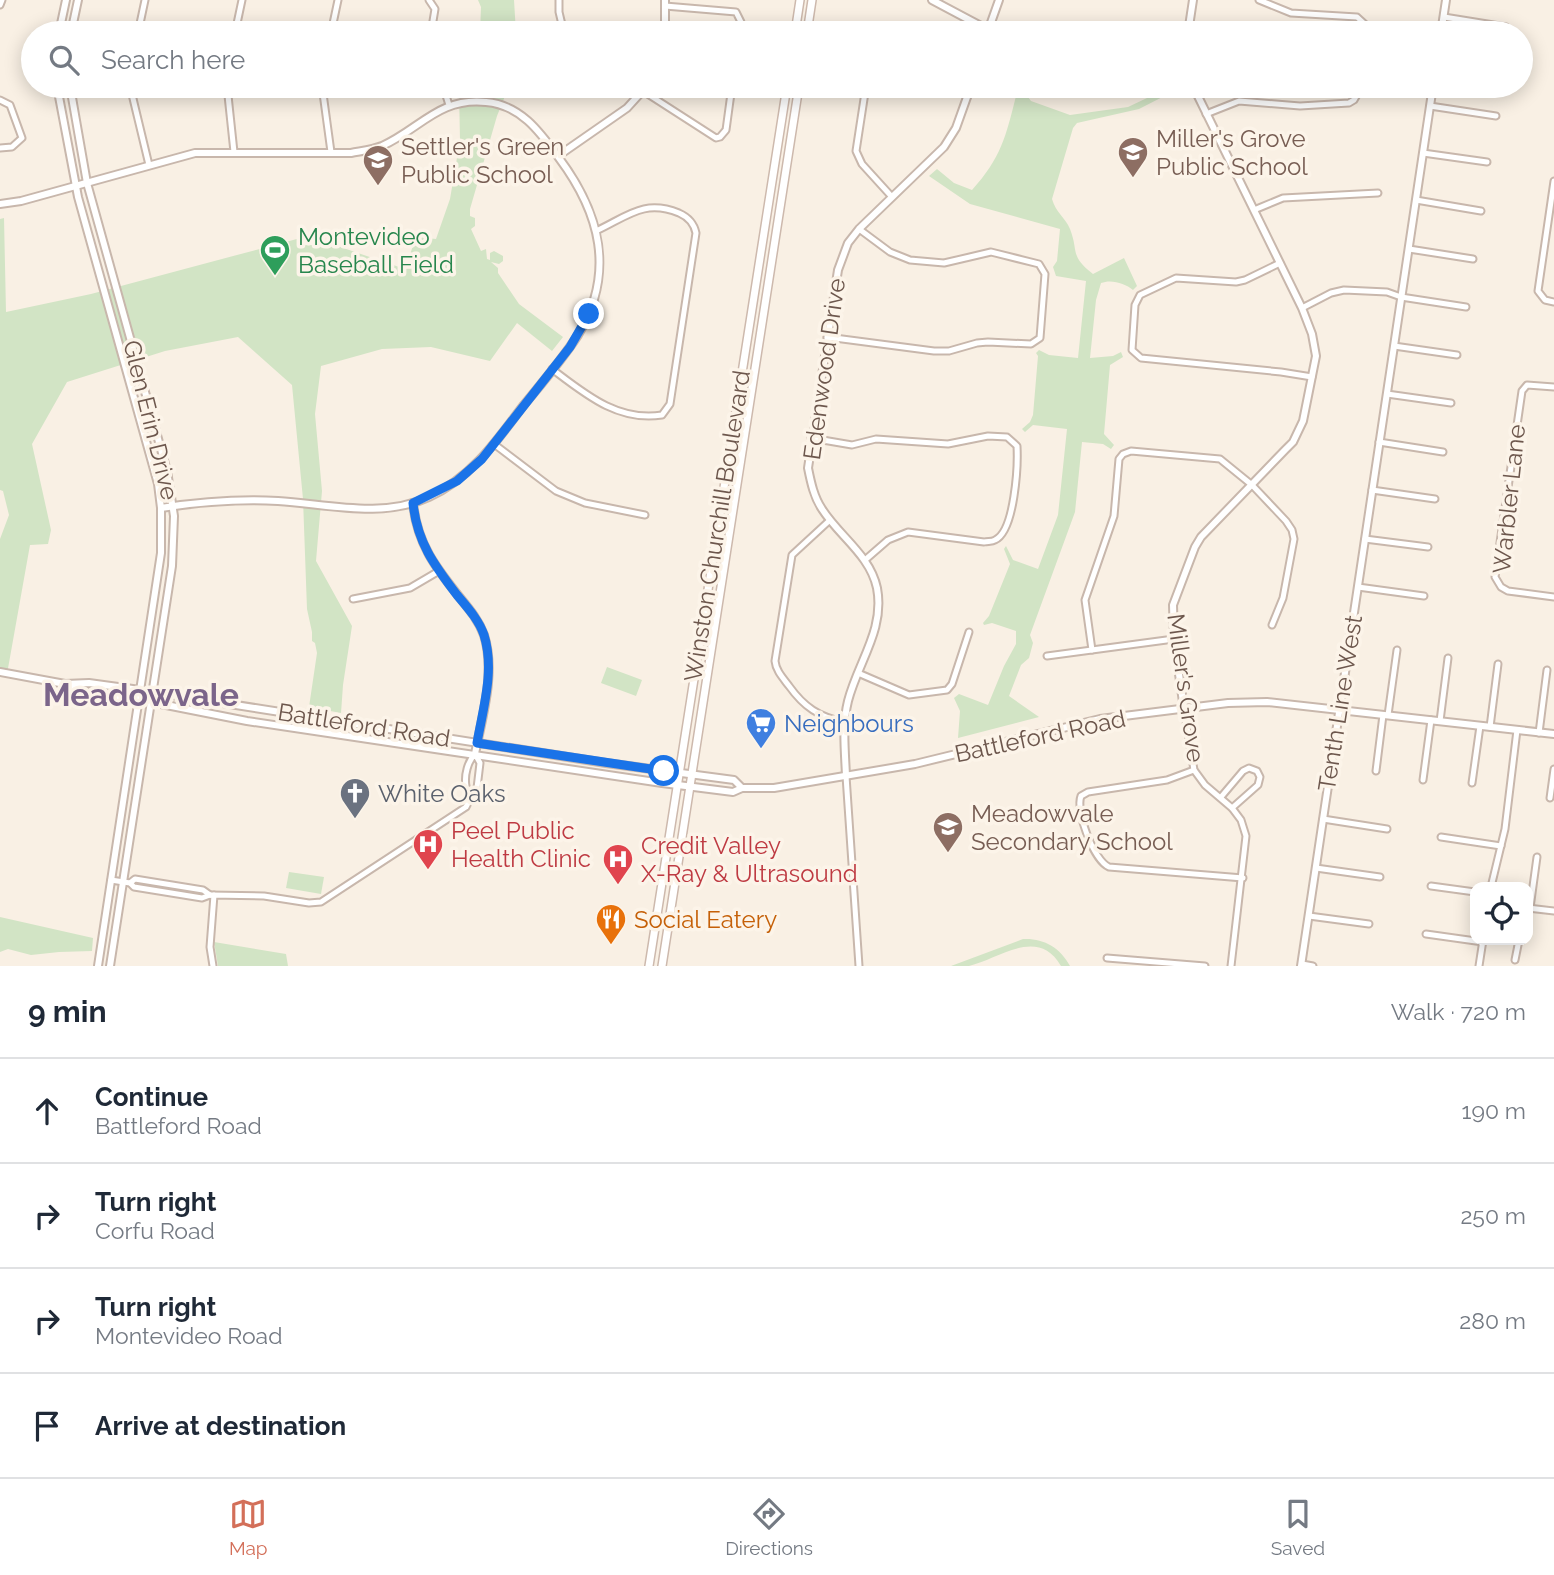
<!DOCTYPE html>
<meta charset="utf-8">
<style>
body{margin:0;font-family:Raleway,sans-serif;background:#f6f6f7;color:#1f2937}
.controls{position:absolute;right:21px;bottom:21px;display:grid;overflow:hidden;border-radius:14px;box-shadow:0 4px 18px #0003}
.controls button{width:63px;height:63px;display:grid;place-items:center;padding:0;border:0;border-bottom:2px solid #e0e1e3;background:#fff;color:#1f2937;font:35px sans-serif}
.stop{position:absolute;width:21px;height:21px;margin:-16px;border:5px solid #1a73e8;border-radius:50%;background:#fff}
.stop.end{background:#1a73e8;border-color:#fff;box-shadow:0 2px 7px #0008}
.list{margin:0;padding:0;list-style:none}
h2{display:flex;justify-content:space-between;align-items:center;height:91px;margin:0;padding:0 28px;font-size:30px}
h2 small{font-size:23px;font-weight:400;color:#747a83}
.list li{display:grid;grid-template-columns:46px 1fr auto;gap:21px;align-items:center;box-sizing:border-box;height:105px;padding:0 28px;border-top:2px solid #e0e1e3}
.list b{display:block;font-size:26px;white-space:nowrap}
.list p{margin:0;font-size:23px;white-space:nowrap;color:#747a83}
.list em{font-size:23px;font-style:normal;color:#747a83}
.icon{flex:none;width:38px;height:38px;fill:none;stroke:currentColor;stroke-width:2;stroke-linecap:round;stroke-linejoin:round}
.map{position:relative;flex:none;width:1554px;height:966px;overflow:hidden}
.search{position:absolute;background:#fff;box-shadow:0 4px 18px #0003;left:21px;right:21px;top:21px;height:77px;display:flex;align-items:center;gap:18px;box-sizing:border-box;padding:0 24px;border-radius:38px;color:#747a83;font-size:26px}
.sheet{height:511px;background:#fff}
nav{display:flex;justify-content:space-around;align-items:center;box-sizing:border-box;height:98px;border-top:2px solid #e0e1e3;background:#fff;font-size:19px;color:#747a83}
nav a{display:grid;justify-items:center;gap:4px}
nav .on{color:#d36f59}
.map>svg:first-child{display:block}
</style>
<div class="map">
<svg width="1554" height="966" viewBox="0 0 1554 966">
<rect width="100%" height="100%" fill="#f9f0e4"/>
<g fill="#d2e4c5">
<path d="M478,0H514L516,33H480L481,7Z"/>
<path d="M486,86H509L497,116L470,209V216L475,218V226L471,229L481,251L486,249L487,259L490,260V253L494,251L503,256V261L499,264L491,262L498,268V273L519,304L563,337L552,351L517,323L490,361L431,347L382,349L321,366L315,414L322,491L316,561L352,626L343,685L341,713L309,707L317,653L315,643L312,641V632L307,609L303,499L292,385L238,337L165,351L67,382L32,444L51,530L48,544L30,545L7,674L0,672V539L9,515L3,491L0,490V219L4,218L6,312L91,294L308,236L405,269L416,237L436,239L450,199L460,140L459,90L486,89Z"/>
<path d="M1002,86H1020L1031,101L1070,115L1128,107L1147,98V86H1184L1139,109L1077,123L1073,128L1052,199C1056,213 1065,217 1070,229C1079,252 1069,255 1093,274L1124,258L1137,286L1133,290C1125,283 1111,279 1101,283L1096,300L1090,358L1113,356L1121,352L1123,357L1110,365L1104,434L1114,445L1111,449L1103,444L1082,442L1075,512L1030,635L1033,643L1029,658L1021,665L1009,696L1039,717L958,738L960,711L954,698L959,694L988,705L1004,666L1016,644V631L992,623L984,625L983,623L989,616L1010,564L1004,549L1006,546L1013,560L1038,569L1058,515L1067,429L1033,425L1025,432L1022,429L1030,422L1033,415L1038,356L1036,353L1039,350L1049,355L1078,358L1086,281L1056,276L1053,267L1057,261L1060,229L970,204L929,176L937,169L954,183L972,190C1001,158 1006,136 1016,96Z"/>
<path d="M607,667L642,680L636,696L601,683Z"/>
<path d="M289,872L324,877L321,894L286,888Z"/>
<path d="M0,917L93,938L92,951L59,952L31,955L8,949L0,952Z"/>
<path d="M1023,939C1043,938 1060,947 1070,966H1061C1038,926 999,959 969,966C963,966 957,966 951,966Z"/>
<path d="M214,942L286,954L288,966H218Z"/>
</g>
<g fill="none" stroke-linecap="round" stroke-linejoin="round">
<g stroke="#c8b7ac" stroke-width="9">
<g id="minor">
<path d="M429,0L435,9L431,33"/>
<path d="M559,0V12L564,33"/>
<path d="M1259,0L1291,13L1357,17L1368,27L1369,33"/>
<path d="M0,5L2,0"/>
<path d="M665,6L736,12L741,22L739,33"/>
<path d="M1444,17L1506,27"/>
<path d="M138,33L145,0"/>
<path d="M235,33L242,0"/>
<path d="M331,33L338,0"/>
<path d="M130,86L149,165"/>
<path d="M227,86L234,152"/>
<path d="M322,86L331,152"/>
<path d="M443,86L449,105"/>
<path d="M866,86L856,151L862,164L892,197"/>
<path d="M643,91L716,138L720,137L726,130L732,86"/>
<path d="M0,100L10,105L22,138L12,147L0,148"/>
<path d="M1430,106L1496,116"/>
<path d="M1206,114L1239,101L1300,106L1349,103L1354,100L1362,86"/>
<path d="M1423,153L1487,162"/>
<path d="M1554,181L1538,291L1545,300L1554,302"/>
<path d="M1416,200L1481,211"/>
<path d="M1254,210L1283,198L1378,193"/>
<path d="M1409,249L1473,259"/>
<path d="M1280,263L1245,280L1236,282L1176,278L1140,295L1135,305L1132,350L1141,358L1281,372L1312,377"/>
<path d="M1302,308L1331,293L1344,290L1387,292L1401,297L1466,307"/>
<path d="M827,337L934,351H949L977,343L988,342L1031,344L1040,338L1045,274L1039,264L991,252L944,263L910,260L890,252L859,229"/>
<path d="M1394,346L1457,355"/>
<path d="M552,369C585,394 618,422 662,415L670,404L696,233C694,223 688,217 679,213C644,199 628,216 596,231"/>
<path d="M1554,387L1527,385L1522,391L1495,577L1501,587L1508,591L1554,597"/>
<path d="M1387,394L1451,403"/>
<path d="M811,438L852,445L876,439L948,444L988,436L1007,437L1017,446C1018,465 1015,531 995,540C992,542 988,541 984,542L908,532L888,540L865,560"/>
<path d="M1379,442L1443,452"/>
<path d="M494,444L556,491L585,503L645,515"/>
<path d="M1372,490L1435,499"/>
<path d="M830,520L792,555L775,661C776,671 783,678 789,686C804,707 819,717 844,722"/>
<path d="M1365,539L1428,547"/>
<path d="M1358,587L1424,596"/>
<path d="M353,599L410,588L439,571"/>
<path d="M1092,650L1085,600L1114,516L1119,459L1123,454L1131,451L1220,459L1252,485L1286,521L1292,530L1294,539L1283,598L1272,625"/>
<path d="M1047,656L1174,639"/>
<path d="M858,673L909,695L947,690L952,684L969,632"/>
<path d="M1184,709L1194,770L1205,785L1232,808L1241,820L1246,836L1231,966"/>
<path d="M1388,715L1397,650"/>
<path d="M1440,721L1448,658"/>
<path d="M1490,727L1498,664"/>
<path d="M1539,733L1547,670"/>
<path d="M1194,770L1167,780L1088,792L1081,796C1075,811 1094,861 1109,867L1243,878"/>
<path d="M1376,771L1383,715"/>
<path d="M846,776L859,966"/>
<path d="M1423,780L1431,720"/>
<path d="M1472,783L1480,726"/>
<path d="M1221,797L1243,771L1249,768L1257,771L1260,777L1258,785L1232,808"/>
<path d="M1550,798L1554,769"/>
<path d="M1323,819L1387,829"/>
<path d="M1441,837L1501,846"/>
<path d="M1316,868L1380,877"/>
<path d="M111,880L130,883L134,887L202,898L210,895L264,896L309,903L321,902L466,807C472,798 467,795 466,786C464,775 468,761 475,754L480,763L477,788L470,794"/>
<path d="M130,883L135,879L203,890L210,895"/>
<path d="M1431,886L1475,892"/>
<path d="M1491,887L1505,829L1517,730"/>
<path d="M1528,908L1554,911"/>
<path d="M1530,908L1537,857"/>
<path d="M1309,916L1369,924"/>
<path d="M1426,934L1483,942"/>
<path d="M1107,958L1205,966"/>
<path d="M1515,960L1519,940"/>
<path d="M1302,964L1313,966"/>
<path d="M213,966L210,947L214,895"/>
<path d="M1479,966L1483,940"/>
</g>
</g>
<g stroke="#c8b7ac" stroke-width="10">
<g id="tertiary">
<path d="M932,0L994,33"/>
<path d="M988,31L999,0"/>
<path d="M59,33L66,0"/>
<path d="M71,33L78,0"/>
<path d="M665,33V0"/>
<path d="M1188,33L1193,0"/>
<path d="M1441,33L1446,0"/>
<path d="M57,86L78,197L158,484L161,508V553L98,966"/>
<path d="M70,86L87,183L167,471L174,516L172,566L110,966"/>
<path d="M558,156L627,108L647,86"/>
<path d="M0,204L21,201L195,153H351C361,151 372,150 382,146C420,129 439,97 486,102C521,105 540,132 559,158C600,213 616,272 578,335C562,360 542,383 523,406C496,442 471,478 429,497C382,519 327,504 278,501C240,499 199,502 161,508"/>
<path d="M413,503C417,544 436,568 461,599C470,610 479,621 484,635C496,673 482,717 475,754"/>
<path d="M0,672L65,684L89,683L140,690L606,763L734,780L742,788"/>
<path d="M65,684L85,692L151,702L247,721L662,783L733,792L742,788H774L915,764L1100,719L1228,703L1267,702L1554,734"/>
<path d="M1184,709L1174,639L1173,605L1195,547L1201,537L1285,450L1293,442L1303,421L1316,356L1312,334L1302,308L1193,86"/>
<path d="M846,776C845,751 842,725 848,701C858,662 885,630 877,588C870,555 839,536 822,509C814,497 811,483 808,468L838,270L848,243L859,229L944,147L956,128L971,86"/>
<path d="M1301,966L1433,86"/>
</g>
</g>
<g stroke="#cdb9ad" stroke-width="10">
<g id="secondary">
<path d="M795,33L800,0"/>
<path d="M807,33L812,0"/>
<path d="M649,966L787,86"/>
<path d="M662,966L799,86"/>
</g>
</g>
<use href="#minor" stroke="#fff" stroke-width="5"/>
<use href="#tertiary" stroke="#fff" stroke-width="6"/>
<use href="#secondary" stroke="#fff" stroke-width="7"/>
</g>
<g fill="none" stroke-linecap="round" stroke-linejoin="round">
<path stroke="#1a73e8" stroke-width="9" d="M589,314L570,347L482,459L457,481L413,503C417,542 434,565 457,595C467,607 479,620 484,635C495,670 483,708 477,743L664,771"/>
</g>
<defs>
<g id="school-pin" transform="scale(1.575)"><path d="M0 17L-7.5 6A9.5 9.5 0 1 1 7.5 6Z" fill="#8d6e63" stroke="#fcf4e9"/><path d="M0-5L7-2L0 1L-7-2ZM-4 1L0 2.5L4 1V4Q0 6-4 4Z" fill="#fff"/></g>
<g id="stadium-pin" transform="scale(1.575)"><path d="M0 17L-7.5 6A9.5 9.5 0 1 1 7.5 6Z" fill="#2e9e5b" stroke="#fcf4e9"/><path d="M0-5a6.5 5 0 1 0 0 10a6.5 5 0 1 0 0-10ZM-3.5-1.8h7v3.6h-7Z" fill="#fff"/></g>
<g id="supermarket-pin" transform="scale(1.575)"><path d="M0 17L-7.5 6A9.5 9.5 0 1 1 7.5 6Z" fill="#3f7fe0" stroke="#fcf4e9"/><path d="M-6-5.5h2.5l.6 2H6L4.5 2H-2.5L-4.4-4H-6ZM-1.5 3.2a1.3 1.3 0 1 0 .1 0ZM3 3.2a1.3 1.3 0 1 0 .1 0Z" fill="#fff"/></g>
<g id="church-pin" transform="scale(1.575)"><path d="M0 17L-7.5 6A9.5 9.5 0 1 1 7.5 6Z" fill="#6b7280" stroke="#fcf4e9"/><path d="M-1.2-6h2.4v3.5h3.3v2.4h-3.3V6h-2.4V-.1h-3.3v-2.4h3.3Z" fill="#fff"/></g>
<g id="hospital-pin" transform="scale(1.575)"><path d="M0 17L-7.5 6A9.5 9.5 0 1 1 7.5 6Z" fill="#e0444e" stroke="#fcf4e9"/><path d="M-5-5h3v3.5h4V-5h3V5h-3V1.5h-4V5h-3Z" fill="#fff"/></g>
<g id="restaurant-pin" transform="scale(1.575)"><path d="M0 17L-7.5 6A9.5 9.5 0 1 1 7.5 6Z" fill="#e8710a" stroke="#fcf4e9"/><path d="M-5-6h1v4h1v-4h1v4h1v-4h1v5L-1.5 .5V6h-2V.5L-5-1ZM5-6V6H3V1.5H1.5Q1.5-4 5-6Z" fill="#fff"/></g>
</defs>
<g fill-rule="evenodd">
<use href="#school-pin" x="1133" y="152"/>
<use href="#school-pin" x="378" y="160"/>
<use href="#stadium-pin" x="275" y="250"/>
<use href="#supermarket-pin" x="761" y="723"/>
<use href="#church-pin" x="355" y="793"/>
<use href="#school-pin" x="948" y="827"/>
<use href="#hospital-pin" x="428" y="844"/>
<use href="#hospital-pin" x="618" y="859"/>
<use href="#restaurant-pin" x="611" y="919"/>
</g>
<g text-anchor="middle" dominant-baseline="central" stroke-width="7" stroke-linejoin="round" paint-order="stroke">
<g font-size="24" fill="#785e54" stroke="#fcf4e9" text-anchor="start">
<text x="1156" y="138">Miller's Grove<tspan x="1156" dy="28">Public School</tspan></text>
<text x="401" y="146">Settler's Green<tspan x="401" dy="28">Public School</tspan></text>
<text x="971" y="813">Meadowvale<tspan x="971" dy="28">Secondary School</tspan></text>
</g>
<g font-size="24" fill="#27864d" stroke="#fcf4e9" text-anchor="start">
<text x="298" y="236">Montevideo<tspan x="298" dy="28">Baseball Field</tspan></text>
</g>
<g font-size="24" fill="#6d574d" stroke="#fcf4e9">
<text transform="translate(824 369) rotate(-82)">Edenwood Drive</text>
<text transform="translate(151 420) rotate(76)">Glen Erin Drive</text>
<text transform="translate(1509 499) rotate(-84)">Warbler Lane</text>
<text transform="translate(717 526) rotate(-81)">Winston Churchill Boulevard</text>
<text transform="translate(1186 688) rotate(82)">Miller's Grove</text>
<text transform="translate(1340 703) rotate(-81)">Tenth Line West</text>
<text transform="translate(364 725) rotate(9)">Battleford Road</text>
<text transform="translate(1040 736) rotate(-12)">Battleford Road</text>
</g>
<g font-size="24" fill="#366cbe" stroke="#fcf4e9" text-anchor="start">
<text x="784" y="723">Neighbours</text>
</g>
<g font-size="24" fill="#5b616d" stroke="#fcf4e9" text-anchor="start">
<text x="378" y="793">White Oaks</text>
</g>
<g font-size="24" fill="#be3a42" stroke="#fcf4e9" text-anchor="start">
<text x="451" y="830">Peel Public<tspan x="451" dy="28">Health Clinic</tspan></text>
<text x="641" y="845">Credit Valley<tspan x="641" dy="28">X-Ray &amp; Ultrasound</tspan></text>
</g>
<g font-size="24" fill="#c56008" stroke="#fcf4e9" text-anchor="start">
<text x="634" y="919">Social Eatery</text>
</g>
<g font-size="32" font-weight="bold" fill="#7b658a" stroke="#fcf4e9">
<text x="141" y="694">Meadowvale</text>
</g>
</g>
</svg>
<div class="controls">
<button><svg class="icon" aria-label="locate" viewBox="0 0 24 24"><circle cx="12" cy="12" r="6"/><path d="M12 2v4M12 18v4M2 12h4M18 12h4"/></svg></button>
</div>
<div class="stop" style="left:664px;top:771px"></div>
<div class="stop end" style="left:589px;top:314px"></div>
<div class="search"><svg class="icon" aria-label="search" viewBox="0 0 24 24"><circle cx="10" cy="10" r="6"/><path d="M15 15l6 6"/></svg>Search here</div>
</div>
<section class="sheet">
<h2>9 min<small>Walk · 720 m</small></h2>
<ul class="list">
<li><svg class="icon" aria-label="ahead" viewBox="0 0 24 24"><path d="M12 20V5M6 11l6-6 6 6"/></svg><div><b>Continue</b><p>Battleford Road</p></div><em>190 m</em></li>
<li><svg class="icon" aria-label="right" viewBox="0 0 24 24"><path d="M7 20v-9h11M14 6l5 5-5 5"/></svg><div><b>Turn right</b><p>Corfu Road</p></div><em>250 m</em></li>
<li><svg class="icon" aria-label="right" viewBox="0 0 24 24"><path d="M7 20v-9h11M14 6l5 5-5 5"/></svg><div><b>Turn right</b><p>Montevideo Road</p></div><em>280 m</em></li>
<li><svg class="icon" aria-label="arrive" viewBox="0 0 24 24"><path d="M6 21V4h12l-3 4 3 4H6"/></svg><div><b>Arrive at destination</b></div></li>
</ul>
</section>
<nav>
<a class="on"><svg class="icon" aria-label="map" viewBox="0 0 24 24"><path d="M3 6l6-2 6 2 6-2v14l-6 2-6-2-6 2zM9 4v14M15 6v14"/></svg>Map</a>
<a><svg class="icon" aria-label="directions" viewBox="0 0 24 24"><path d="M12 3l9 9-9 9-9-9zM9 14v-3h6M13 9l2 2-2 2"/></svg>Directions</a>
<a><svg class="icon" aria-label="saved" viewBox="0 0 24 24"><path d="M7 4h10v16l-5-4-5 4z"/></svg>Saved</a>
</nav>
